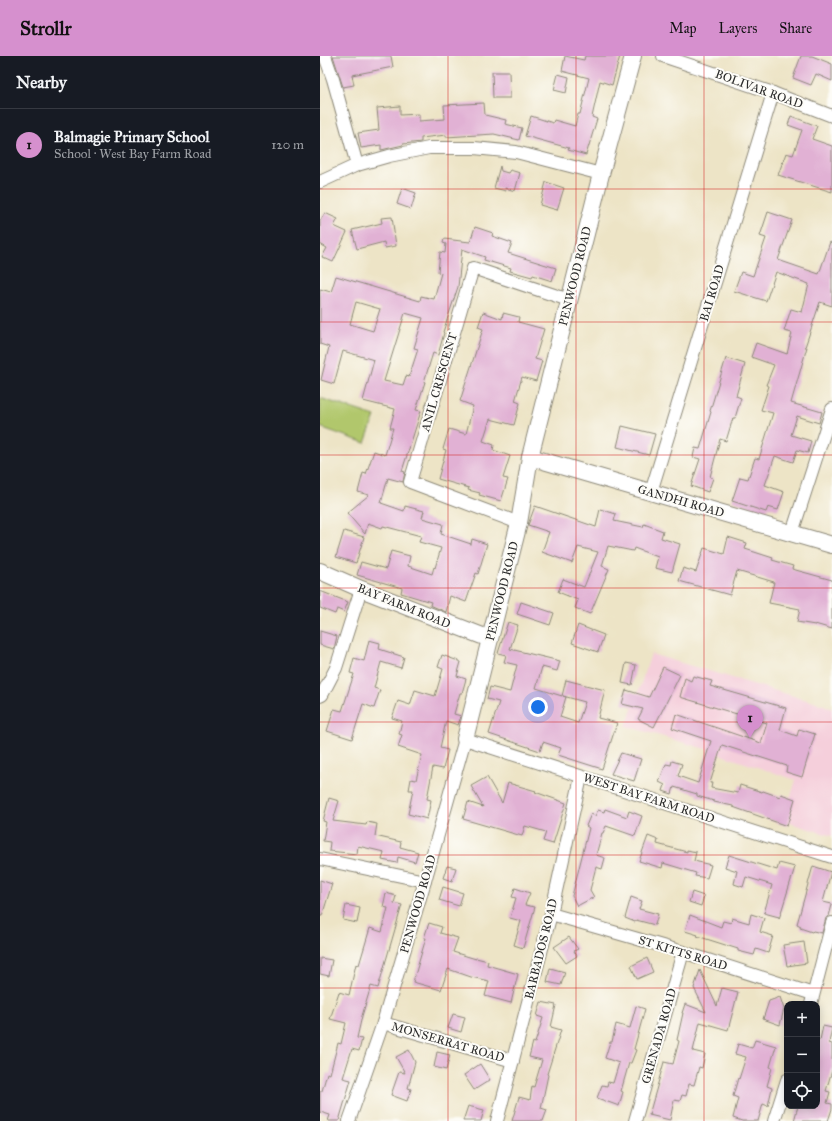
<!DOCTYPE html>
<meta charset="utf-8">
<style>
body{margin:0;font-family:"IM FELL Great Primer",serif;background:#20242c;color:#f1f3f6}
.controls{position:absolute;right:12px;bottom:12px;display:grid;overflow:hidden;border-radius:8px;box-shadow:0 2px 10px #0003}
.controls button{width:36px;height:36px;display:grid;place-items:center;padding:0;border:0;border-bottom:1px solid #363941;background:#171b24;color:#f1f3f6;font:20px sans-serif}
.you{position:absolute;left:218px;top:651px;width:14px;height:14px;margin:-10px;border:3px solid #fff;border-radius:50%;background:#1a73e8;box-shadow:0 0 0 6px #1a73e833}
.badge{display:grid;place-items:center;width:26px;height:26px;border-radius:50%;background:#d690ce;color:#111;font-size:13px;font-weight:700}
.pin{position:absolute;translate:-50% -33px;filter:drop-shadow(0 1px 2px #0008)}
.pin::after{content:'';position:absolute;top:21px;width:14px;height:12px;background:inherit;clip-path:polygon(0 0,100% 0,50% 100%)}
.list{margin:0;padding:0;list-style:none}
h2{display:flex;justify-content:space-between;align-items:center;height:52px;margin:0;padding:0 16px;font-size:17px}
h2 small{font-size:13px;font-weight:400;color:#9ea1a6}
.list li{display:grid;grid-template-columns:26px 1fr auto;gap:12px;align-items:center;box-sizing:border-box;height:72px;padding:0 16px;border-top:1px solid #363941}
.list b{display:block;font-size:15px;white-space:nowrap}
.list p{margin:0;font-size:13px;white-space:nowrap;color:#9ea1a6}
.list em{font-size:13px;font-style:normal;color:#9ea1a6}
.icon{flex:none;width:22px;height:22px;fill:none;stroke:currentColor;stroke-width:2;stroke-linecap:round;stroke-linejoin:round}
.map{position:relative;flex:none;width:512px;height:1065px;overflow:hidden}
header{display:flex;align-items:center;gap:24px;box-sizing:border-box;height:56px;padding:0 20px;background:#d690ce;color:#111}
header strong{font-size:19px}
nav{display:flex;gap:22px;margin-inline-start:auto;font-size:14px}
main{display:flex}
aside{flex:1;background:#171b24}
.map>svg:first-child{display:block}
</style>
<header>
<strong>Strollr</strong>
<nav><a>Map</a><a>Layers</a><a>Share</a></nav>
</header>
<main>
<aside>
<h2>Nearby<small></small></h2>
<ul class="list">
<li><span class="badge">1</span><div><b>Balmagie Primary School</b><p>School · West Bay Farm Road</p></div><em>120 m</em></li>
</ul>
</aside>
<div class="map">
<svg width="512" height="1065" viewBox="0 0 512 1065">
<rect width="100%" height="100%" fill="#fdfcf7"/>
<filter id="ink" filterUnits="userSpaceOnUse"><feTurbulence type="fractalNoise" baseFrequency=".025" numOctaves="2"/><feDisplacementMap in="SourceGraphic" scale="8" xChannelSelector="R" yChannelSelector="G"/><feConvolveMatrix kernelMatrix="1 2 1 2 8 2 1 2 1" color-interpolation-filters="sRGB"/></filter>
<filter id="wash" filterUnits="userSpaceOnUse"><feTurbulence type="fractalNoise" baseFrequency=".012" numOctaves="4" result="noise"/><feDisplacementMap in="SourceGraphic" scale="16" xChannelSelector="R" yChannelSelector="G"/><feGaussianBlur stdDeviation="0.9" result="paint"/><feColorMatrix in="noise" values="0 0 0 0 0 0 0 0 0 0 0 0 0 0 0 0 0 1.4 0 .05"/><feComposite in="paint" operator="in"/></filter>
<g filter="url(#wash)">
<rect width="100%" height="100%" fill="#ede4c6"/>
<path fill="#f5cfdb" d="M331,598L504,649L512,653V780L463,765L476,724L404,700L389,694L306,670L315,645Z"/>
<path fill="#b1c76c" stroke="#6e794c" d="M0,342L55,360L45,387L0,371Z"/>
<g id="blocks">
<g fill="#e1b1d4" fill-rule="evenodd">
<path d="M13,0H71L73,11L32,19L34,29L23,31Z"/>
<path d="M245,0L264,4L265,0H300L292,29L280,25L272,61L277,63L266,99L248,94L249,92L205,80L211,60L233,67L234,64L255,70L258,58H260L269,22L242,15Z"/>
<path d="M481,0H492L512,8V25L496,18L491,29L473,22Z"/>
<path d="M172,16H189L190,42H173Z"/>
<path d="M238,18L249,21L246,37L234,34Z"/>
<path d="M164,47L165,59L186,64L185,68L202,72L199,84L174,78L126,81V79L101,82V86L83,88V89L61,94V89L41,92L38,77L59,74L57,52L80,50V59L99,58V65L125,63L124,49Z"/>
<path d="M471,60L497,70L492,83L512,90V136L458,119L466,97L473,99L482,74L468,69Z"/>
<path d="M180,110L181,115L188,117L190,114L200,117L195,135L185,132L186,135L174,132Z"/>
<path d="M226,126L244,132L237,154L220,149Z"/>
<path d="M82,132L96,137L91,153L77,148Z"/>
<path d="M448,156L472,164L458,204L499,218L510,186L512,187V250L500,246L485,291H487L471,347L502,356L499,367L477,360L471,379L491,385L488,397L477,394L473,406L455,400L445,429L464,436L458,454L448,451L446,456L412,445L420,421L428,423L435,402L439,403L453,357L441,354L449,330L446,329L454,309L431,301L436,287L467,298L472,277L464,275L471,253L482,256L489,228L456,216L446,245L414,235L421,216L433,220L446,182L440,180Z"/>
<path d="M5,157L18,163L14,170L27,176L13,206L2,201L7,192L0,188V165Z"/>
<path d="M72,161L76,190L65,192L64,186L37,193L32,174L62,167L61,162Z"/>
<path d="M155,171L173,177L172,180L192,187L188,197L236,212L232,225L213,219L212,221L190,215L191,212L164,204L165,201L142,193L138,231L123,276L124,277L118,299L113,297L104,326H105L96,354L101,355L82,415L85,416L83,426L68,422L61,447L84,455L85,450L104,455L102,462L123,468L121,478L151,488L152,483L167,488L158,518L156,517L146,546L130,540L126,556L110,549L111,546L81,537L82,532L37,519L41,506L66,513L71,495L90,500L88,510L112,518L114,511L115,512L121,492L99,486L101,480L63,470L62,472L48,467L45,478L27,457L49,439L38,436L43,417L46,418L54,395L65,399L73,372H70L75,353L43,345L54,304L23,295L14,328L1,324L9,291L0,288V233L11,236L16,220L100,245L101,240L114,243L121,217L118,216L120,196L125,197L126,188L123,187L124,183L150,186ZM36,246L60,253L53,275L30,268ZM85,257L103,262L94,292L98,293L89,321L86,320L83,329L64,325Z"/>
<path d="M163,256L182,263L183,257L199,261L198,266L224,273L215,303L222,305L216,325L202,321L195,345L200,347L194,369L170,363L163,385L174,389L173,394L190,400L183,422L188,423L181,445L159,439L160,437L148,434L149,432L118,423L126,394L123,393L129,373L146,378L153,350L140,345L163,273L158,271Z"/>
<path d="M406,302L425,308L416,340L421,342L415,362H413L406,385L400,383L390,421L393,422L388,436L371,430L380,403L373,401L375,392L380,393L391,356L390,355Z"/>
<path d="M302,370L335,378L329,399L297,391Z"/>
<path d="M215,450L276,471L280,453L296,458L294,465L323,471L324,468L343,475L341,482L360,488L352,516L335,512L338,501L314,492L313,495L288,490L282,510L289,513L270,558L255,552L258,544L238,536L243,523L264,531L278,496L258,491L252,507L222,496L229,476L208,469Z"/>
<path d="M24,475L44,481L36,507L16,501Z"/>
<path d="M408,481L427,487L425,493L453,502L452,504L473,510L472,513L512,524V573L495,568V569L477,566L480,553L449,547L454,526L417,515L410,539L359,525L363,512L376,516L384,492L404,498Z"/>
<path d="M0,535L28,546L24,556L17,553L15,558L0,552Z"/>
<path d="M201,546L234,557L230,569L197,558Z"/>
<path d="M188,566L198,569L190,593L240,605L237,615L222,611L216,632L242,640L246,624L285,634L278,662L297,667L282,713L238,699L241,692L223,686L220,695L169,678L179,646L167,643L170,631L190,636L197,609L184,606L186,599L178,597ZM243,640L265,646L258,667L240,661L246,641Z"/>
<path d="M258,569L284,579L278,596L252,587Z"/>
<path d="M0,575L17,580L14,593L0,589Z"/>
<path d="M49,584L60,587L59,593L84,601L81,612L61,606L54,632L60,634L54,652L43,648L32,683L7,675L14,653L22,655L34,618L30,617L34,602L44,605Z"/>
<path d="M122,599L141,606L137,620L146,623L142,637H140L134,658L141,660L138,669L126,665L120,692L128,694L123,713L113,711L107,743L111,744L107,763L88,758L93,734H89L91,723L96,724L102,699L78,691L82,679L79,678L82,665L72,662L78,645L90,649L95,634L115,640L123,613L118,611Z"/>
<path d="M306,607L316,609L312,629L302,627Z"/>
<path d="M343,611L360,619L334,671L318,663L323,653L302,648L306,634L329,641Z"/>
<path d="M373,620L392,625L390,630L466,652L460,674L477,680L479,673L495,678L482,721L466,716L467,710L402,689L390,727H392L391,732L418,737L420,729L442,736L443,735L460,741L461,738L475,743L467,770L413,751V750L394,746V745L377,740V738L354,731L352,738L343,735L345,729L339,726L346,708L351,709L352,705L362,708L358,720L378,727L391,685L352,672L356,658L441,687L447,667L360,641L365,622L371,625Z"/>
<path d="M301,697L321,703L314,725L291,718Z"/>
<path d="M167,721L182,747L188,727L216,735L215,736L246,747L233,788L223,785L226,776L205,770L202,780L143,763L148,746L163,751L151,730Z"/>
<path d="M9,742L19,745L13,765L46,769L47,766L57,768L55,780L81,786L80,791L98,796L95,806L78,801L77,807L62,804L64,796L38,790L37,798L9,795L10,786L3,785L6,766L3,765Z"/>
<path d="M285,753L307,761L309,755L322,760L315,780L286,770L283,777H282L276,799L285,802L282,813L276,811L270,834L274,841L257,850L252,840L269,772L266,770L271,758L275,760L278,754L284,756Z"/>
<path d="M328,780L338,784L337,788L367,796V794L376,796L374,805L391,809L387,822L375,820L376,817L343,807L342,812L319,805Z"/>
<path d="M409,799L457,814L459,807L475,811L459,863V861L444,857L452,829L426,821L423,831L414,828L417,815L405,811Z"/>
<path d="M127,810L136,812L132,825L123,822Z"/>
<path d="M493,810L511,816L503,846L512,848V849L509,860L506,862L502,877L493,875L492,876L480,872L481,870L477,868Z"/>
<path d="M0,824L12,828L2,860H0Z"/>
<path d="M123,831L143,837L139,850L119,844Z"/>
<path d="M195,832L210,837L205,849L215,851L203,892L194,889L201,865L190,862L196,842L192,841Z"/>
<path d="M372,836L384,840L381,850L369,846Z"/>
<path d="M66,837L76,840L74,847L82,849L58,932L51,930L42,960L37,982L42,983L39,995L32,993L23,1022L31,1024L19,1065H8L10,1059L0,1056V1035H2L7,1017L10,1018L18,987L21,988L26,967L10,963L19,936L29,939L36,908L39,909L50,872L62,876L68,852L63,851Z"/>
<path d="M311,841L322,845L319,853L338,858L335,869L316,864L315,866L305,862Z"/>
<path d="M26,849L40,852L37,867L23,864Z"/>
<path d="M431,858L444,862L440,876L453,880L448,897L436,893L434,899L418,895V893L377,880L378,879L365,875L370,859L401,871L403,865L411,867L412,862L429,867Z"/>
<path d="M109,867L122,871L120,877L138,882L133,896L156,903V902L168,905L167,909L198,918L191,947L165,940L169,925L151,921L128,913L121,934L93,926L106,882H104Z"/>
<path d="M249,881L258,893L254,895L257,900L246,907L234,891Z"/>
<path d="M484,886L487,907L467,910L463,889Z"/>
<path d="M0,902L12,904L9,920L0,918Z"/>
<path d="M327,902L333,916L317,923L311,910Z"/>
<path d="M230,912L245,916L241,929L227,926Z"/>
<path d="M380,914L397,950L402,932L418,936L408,974L380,966L373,995L385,998L382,1012L379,1011L374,1029L369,1028L366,1040L362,1039L360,1045L354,1044L350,1064L329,1059L344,1006L353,1008L359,985L357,984L363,957H362L365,948L386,956L374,932Z"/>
<path d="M460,941L464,953L460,969L443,963L449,945Z"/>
<path d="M221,946L236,949L231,971L241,974L227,1018L228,1019L221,1052L227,1054L223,1065H192L199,1041L210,1044L212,1030L214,1031L222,1004L209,1001L213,986L215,987L223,962L217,960Z"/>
<path d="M316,950L325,953L314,993L316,994L311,1007H309L301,1035L303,1036L299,1050L277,1042L282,1029L287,1030L288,1026L293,1027L299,1007L285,1002L290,986H292L296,968L310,972Z"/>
<path d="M133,958L145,961L141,976L128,972Z"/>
<path d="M503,970L512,972L509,987L512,988V1014L506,1035L510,1036L507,1047L512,1048V1053L508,1065H474L478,1050H497V984H500Z"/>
<path d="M435,984L456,990L450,1011L452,1012L447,1030L452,1032L448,1050L443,1048L438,1065H422L413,1062L418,1042L413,1040L418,1022L419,1023L426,1001L415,998L418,988L432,992Z"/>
<path d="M89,994L95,1006L88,1032L91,1033L87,1045L71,1039L79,1016L85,1017L76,1001Z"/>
<path d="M117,996L130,999L126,1014L114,1011Z"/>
<path d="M160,1008L170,1024L154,1034L144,1019Z"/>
<path d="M148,1050L164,1054L161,1065H143Z"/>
</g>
</g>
</g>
<g filter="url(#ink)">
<use href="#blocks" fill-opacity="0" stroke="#8c8878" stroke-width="1"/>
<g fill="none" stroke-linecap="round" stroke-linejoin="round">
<g stroke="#8c8878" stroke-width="14">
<g id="minor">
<path d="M5,0L13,23L37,109"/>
<path d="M343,0L453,37L512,60"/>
<path d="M0,126L37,109L69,100L109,92H154L196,96L281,118"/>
<path d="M331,436L453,37"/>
<path d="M199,467L90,426L153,212L249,244"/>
<path d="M472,477L512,353"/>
<path d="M0,640L2,639L16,612L41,533"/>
<path d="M0,803L105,825"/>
<path d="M231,858L363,896L493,938"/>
<path d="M491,948L512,867"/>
<path d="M63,967L193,1005"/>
<path d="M29,1065L63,967L105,825L145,683L512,801"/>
<path d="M177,1065L231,858L261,721"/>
<path d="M315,1065L363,896"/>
<path d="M454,1065L467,1024"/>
</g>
</g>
<g stroke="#8c8878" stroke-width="18">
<g id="tertiary">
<path d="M210,401L512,489"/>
<path d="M0,515L41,533L170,583"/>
<path d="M145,683L199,467L210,401L281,118L313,0"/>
</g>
</g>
<use href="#minor" stroke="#fff" stroke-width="12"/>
<use href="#tertiary" stroke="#fff" stroke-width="16"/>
</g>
</g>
<path fill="none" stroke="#d62828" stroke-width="1" stroke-opacity="0.55" d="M128,0V1065M256,0V1065M384,0V1065M0,133H512M0,266H512M0,399H512M0,532H512M0,666H512M0,799H512M0,932H512"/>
<g text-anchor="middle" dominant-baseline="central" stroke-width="4" stroke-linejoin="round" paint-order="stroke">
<g font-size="12" fill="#2b2b2b" stroke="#fdfcf7">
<text transform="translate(439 33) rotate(20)">BOLIVAR ROAD</text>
<text transform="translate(255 220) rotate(-76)">PENWOOD ROAD</text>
<text transform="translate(392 237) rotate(-73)">BAI ROAD</text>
<text transform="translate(119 326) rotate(-74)">ANIL CRESCENT</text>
<text transform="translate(361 445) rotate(16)">GANDHI ROAD</text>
<text transform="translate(182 535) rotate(-76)">PENWOOD ROAD</text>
<text transform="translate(84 550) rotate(22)">BAY FARM ROAD</text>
<text transform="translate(329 742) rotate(18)">WEST BAY FARM ROAD</text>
<text transform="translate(98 848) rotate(-74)">PENWOOD ROAD</text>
<text transform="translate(221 893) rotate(-76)">BARBADOS ROAD</text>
<text transform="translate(363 897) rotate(17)">ST KITTS ROAD</text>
<text transform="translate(339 980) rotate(-74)">GRENADA ROAD</text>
<text transform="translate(128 986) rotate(16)">MONSERRAT ROAD</text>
</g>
</g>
</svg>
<div class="controls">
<button>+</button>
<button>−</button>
<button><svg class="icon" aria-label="locate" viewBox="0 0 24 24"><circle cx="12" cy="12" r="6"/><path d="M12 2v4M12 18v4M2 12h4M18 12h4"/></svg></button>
</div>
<div class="you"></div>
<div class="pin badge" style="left:430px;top:682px">1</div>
</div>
</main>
